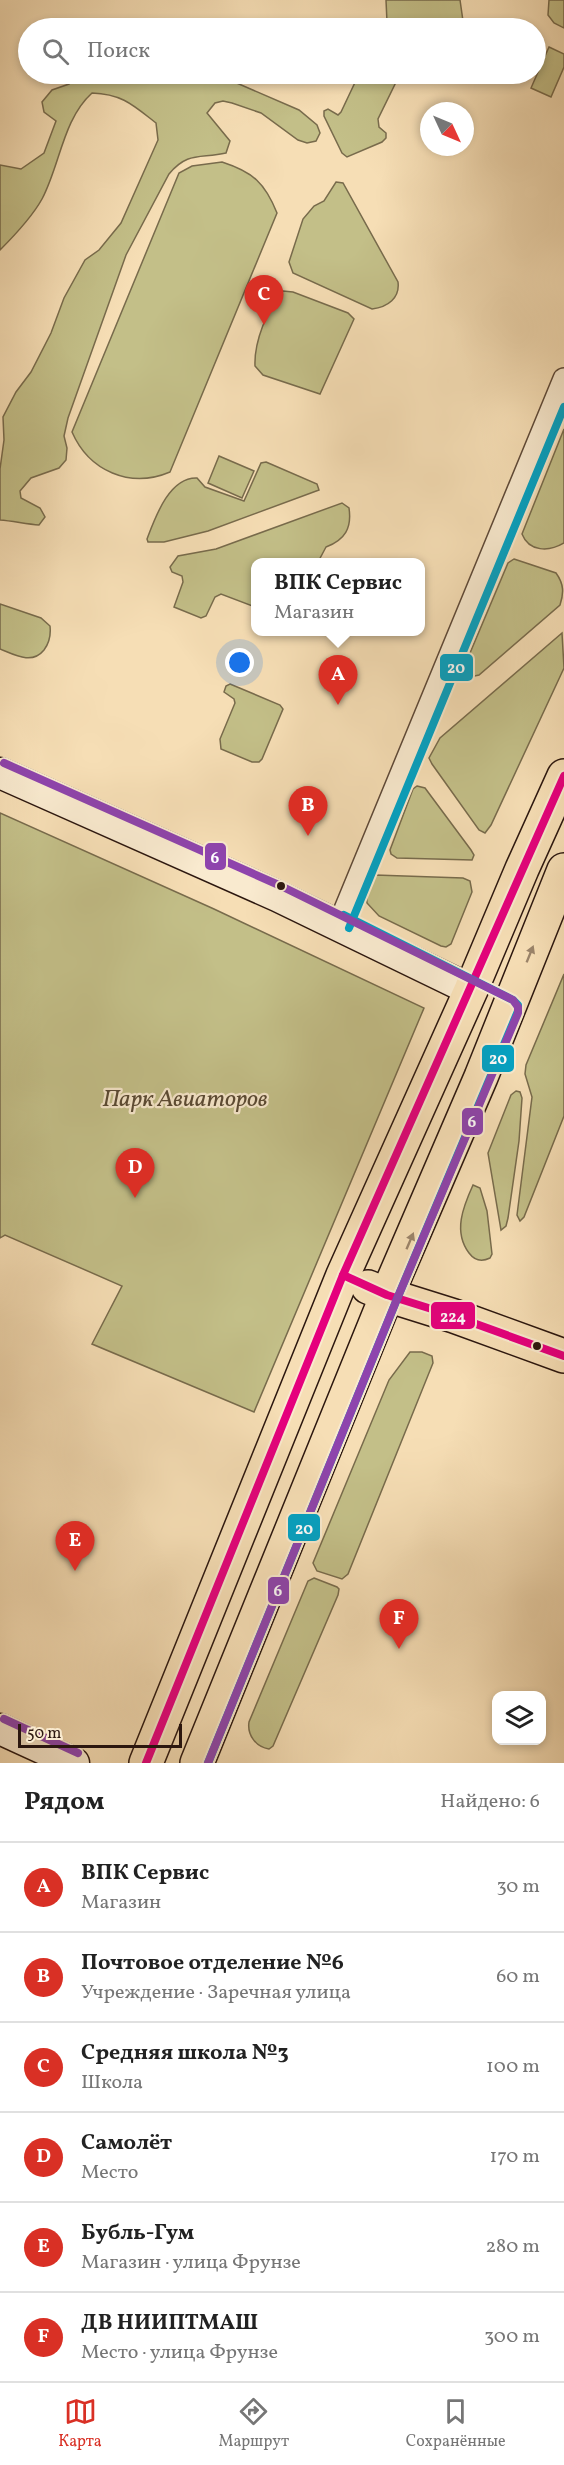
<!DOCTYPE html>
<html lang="ru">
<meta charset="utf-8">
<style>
body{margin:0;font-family:Vollkorn,serif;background:#f6f6f6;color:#222}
.controls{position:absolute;right:18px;bottom:18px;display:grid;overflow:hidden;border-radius:12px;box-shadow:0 3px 9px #0003}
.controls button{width:54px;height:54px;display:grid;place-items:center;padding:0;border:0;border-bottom:2px solid #e0e0e0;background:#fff;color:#222;font:30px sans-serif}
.compass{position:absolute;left:420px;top:102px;width:54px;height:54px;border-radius:50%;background:#fff;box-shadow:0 3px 9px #0003;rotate:134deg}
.scale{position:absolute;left:18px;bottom:15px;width:164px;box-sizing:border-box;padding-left:6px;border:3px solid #2c170f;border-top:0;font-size:16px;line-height:21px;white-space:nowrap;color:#2c170f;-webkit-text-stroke:4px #f9eacf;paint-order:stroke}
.you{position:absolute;left:240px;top:663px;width:21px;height:21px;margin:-15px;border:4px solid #fff;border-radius:50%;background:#1a73e8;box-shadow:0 0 0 9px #1a73e833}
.badge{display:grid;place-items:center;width:39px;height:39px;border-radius:50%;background:#d93025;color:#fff;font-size:20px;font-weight:700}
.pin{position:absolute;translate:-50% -50px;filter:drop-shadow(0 2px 3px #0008)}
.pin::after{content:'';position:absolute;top:32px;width:21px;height:18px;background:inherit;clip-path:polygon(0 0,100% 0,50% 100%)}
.popup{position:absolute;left:251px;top:558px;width:174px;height:78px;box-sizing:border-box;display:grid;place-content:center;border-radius:12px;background:#fff;filter:drop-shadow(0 2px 4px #0005);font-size:20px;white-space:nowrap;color:#767676}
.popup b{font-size:22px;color:#222}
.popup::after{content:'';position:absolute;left:50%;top:100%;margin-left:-12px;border:12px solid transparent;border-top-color:#fff}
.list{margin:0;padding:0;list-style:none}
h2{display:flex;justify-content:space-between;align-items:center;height:78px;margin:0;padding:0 24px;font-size:26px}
h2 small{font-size:20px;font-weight:400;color:#767676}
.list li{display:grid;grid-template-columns:39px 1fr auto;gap:18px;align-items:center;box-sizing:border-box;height:90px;padding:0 24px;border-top:2px solid #e0e0e0}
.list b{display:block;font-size:22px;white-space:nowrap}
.list p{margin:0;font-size:20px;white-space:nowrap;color:#767676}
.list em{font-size:20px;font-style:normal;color:#767676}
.icon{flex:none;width:33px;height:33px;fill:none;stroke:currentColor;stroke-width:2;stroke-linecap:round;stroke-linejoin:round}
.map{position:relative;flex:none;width:564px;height:1763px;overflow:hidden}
.search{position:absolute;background:#fff;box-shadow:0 3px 9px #0003;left:18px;right:18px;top:18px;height:66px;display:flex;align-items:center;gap:15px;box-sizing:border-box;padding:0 21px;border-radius:33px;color:#767676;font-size:22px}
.sheet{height:618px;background:#fff}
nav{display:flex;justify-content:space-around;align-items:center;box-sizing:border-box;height:84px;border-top:2px solid #e0e0e0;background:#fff;font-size:16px;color:#767676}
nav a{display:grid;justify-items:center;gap:3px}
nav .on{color:#d93025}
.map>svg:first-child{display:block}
</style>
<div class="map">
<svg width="564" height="1763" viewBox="0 0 564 1763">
<rect width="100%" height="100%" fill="#f6deb5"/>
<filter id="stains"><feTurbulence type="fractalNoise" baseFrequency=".00333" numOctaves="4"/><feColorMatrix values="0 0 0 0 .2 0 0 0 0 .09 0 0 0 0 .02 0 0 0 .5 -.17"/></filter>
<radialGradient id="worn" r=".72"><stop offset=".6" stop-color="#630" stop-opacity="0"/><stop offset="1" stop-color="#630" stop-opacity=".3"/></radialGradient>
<g fill="#c3bf88" stroke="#786b4c" stroke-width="1.5">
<path d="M386,0H460L464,28H390L387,22Z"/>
<path d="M549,0H564V28L554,23L548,15Z"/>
<path d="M549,47L564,54V67L551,97L531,88Z"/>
<path d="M76,74H216L299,110L317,125L320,133L316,141L307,143L298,140L261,113L232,103L223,101L215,103L207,113L230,141L226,153C201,159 188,151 169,174L126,255L68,418L64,436L67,448L66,460L59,468L31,478L20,491L21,498L40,508L45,517L39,525C26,524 13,521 0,520V469L4,440L3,417L16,392L31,372L51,333L64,298L85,260L99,250L121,223L158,140L156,123C133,105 122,94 92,93C63,119 60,165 42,199C32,217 15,235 0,250V165L21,169L44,153L56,121L44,112L42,102L52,90L69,84Z"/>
<path d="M359,74H400L378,119L379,127L386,133V138L382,142L347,157L342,153L324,116V111L328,109L338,115L341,112Z"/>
<path d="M222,162C253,172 265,183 277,213L170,472C130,489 89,471 72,432L179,173L192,166Z"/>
<path d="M336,182L343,183L398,282C400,298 388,307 372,309L293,273L289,262L303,219L314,206L324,201Z"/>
<path d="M283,291L293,292L348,313L354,319L320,394L263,375L255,366C254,342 267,309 283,291Z"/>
<path d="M564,429V543C549,552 529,552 522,534Z"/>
<path d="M219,456L254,471L242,498L208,483Z"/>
<path d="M266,462L317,484L319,490L208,531L164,542H148L147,539C155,518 169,477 197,478L205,487L244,501L261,463Z"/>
<path d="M342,503L349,508C352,528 345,540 326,547L318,562H256L255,607L221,594L215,597L206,616L201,618L174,607L183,582L182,576L172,572L170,567L178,556L216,549Z"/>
<path d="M514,559L556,573C564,584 564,593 560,605L479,675L470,677L462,672L508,563Z"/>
<path d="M0,604L41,618L50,626C51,635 50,642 44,650C32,665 15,655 0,649Z"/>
<path d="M562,633L564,668L491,825L485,833L479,830L432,764L429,758L440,738Z"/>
<path d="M230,684L280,705L283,709L262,759L259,762H252L221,749L220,739L235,703L234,699L224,692L226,686Z"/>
<path d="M417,786L425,788L471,850L474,855L472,860L397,858L391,854L390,850L413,789Z"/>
<path d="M0,813L214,909L424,1008L254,1412L92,1344L122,1286L5,1235L0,1238Z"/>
<path d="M375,875L463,878L470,881L472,892L451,944L446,947L441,946L379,916L367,903C366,893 366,880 375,875Z"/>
<path d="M564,974V1116L524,1217L520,1221L517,1215L532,1097L525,1074L526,1065Z"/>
<path d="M516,1091L520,1092L522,1098L519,1141L508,1218L506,1226L501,1230L488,1153L511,1095Z"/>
<path d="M473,1185L480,1188L487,1211L492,1254L490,1258C482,1262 475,1261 469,1253C453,1232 463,1207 473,1185Z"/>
<path d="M410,1352H422L432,1356L433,1363L348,1574L342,1579L317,1571L313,1563L389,1380Z"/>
<path d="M314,1578L337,1587L339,1589L338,1595L273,1746L269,1749C256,1747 247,1735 249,1722L308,1581Z"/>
</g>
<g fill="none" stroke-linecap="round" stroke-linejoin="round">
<g stroke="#5e4938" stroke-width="24">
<path id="street" d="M339,924L564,379"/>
</g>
<g stroke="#2c170f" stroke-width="33">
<g id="secondary">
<path d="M0,773L277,896L471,990"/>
<path d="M0,1729L74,1763"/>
</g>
</g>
<g stroke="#2c170f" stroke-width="36">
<g id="primary">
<path d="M368,1287L387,1295L454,1316L564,1356"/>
<path d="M146,1763L343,1275L471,990L522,869L564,776"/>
<path d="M197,1763L387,1295L481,1077L564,870"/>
</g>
</g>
<use href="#street" stroke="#f9eacf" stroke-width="21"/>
<use href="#secondary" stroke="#f9eacf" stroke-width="30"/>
<use href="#primary" stroke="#f6deb5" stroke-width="33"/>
<g stroke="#f9eacf" stroke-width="12">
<g id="bus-1">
<path d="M343,1275L387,1295L454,1316L564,1356"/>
<path d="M146,1763L343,1275L564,776"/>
</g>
</g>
<g stroke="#f9eacf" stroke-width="12">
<g id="bus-2">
<path d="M349,928L564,407"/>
<path d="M208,1763L397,1299L518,1011V1005L513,1000L344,915"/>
</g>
</g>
<g stroke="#f9eacf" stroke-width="12">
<g id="bus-3">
<path d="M4,763L281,886L513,1000L518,1007V1013L397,1299L208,1763"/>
<path d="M4,1719L78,1753"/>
</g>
</g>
<use href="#bus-1" stroke="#e5007d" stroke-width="8"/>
<use href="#bus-2" stroke="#02a2c4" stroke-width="8"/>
<use href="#bus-3" stroke="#8e44ad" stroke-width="8"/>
</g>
<defs><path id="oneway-solid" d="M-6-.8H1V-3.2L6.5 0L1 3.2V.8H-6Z" transform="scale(1.5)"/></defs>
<g fill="#9b846a">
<use href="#oneway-solid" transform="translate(530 954) rotate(-68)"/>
<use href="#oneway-solid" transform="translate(410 1241) rotate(-67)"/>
</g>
<g fill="#2c170f" stroke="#f9eacf" stroke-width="2">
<circle cx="281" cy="886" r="5"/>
<circle cx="537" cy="1346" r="5"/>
</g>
<g text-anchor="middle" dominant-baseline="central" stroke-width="4.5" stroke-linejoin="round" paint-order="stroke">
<g font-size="24" font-style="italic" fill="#594933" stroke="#f9eacf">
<text x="185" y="1100">Парк Авиаторов</text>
</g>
</g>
<g stroke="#f9eacf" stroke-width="2">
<rect x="439" y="653" width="35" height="29" rx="6" fill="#02a2c4"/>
<rect x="204" y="842" width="23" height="29" rx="6" fill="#8e44ad"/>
<rect x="481" y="1044" width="34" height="29" rx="6" fill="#02a2c4"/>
<rect x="461" y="1107" width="23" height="29" rx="6" fill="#8e44ad"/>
<rect x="430" y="1301" width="46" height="29" rx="6" fill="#e5007d"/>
<rect x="287" y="1513" width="34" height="29" rx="6" fill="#02a2c4"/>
<rect x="267" y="1576" width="23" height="29" rx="6" fill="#8e44ad"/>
</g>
<g font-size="16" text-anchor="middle" font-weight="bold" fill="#fff">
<text x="456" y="673">20</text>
<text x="215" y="863">6</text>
<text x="498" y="1064">20</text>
<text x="472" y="1127">6</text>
<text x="453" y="1322">224</text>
<text x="304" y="1534">20</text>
<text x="278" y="1596">6</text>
</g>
<rect width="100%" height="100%" filter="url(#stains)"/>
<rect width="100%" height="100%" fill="url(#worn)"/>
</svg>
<div class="controls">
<button><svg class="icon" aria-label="layers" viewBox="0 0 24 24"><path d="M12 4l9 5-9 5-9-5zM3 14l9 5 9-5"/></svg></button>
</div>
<svg class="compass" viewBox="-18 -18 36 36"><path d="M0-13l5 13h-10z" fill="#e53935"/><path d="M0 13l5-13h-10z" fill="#767676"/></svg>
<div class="scale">50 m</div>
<div class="you"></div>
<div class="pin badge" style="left:338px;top:705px">A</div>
<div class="popup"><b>ВПК Сервис</b>Магазин</div>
<div class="pin badge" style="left:308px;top:836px">B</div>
<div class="pin badge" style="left:264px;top:325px">C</div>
<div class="pin badge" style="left:135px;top:1198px">D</div>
<div class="pin badge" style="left:75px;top:1571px">E</div>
<div class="pin badge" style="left:399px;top:1649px">F</div>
<div class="search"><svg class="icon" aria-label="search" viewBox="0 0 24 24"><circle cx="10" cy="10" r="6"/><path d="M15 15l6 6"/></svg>Поиск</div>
</div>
<section class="sheet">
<h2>Рядом<small>Найдено: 6</small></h2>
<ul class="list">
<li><span class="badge">A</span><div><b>ВПК Сервис</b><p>Магазин</p></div><em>30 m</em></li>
<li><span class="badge">B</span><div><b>Почтовое отделение №6</b><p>Учреждение · Заречная улица</p></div><em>60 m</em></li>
<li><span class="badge">C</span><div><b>Средняя школа №3</b><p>Школа</p></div><em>100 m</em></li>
<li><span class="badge">D</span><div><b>Самолёт</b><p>Место</p></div><em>170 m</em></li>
<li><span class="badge">E</span><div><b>Бубль-Гум</b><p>Магазин · улица Фрунзе</p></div><em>280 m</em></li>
<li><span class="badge">F</span><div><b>ДВ НИИПТМАШ</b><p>Место · улица Фрунзе</p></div><em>300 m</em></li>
</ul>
</section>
<nav>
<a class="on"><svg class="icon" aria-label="map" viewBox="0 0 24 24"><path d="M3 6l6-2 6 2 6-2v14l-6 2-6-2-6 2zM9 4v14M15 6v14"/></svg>Карта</a>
<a><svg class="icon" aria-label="directions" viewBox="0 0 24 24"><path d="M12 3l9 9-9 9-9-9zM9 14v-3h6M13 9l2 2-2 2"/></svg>Маршрут</a>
<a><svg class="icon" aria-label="saved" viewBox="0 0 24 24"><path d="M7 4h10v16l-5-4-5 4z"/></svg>Сохранённые</a>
</nav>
